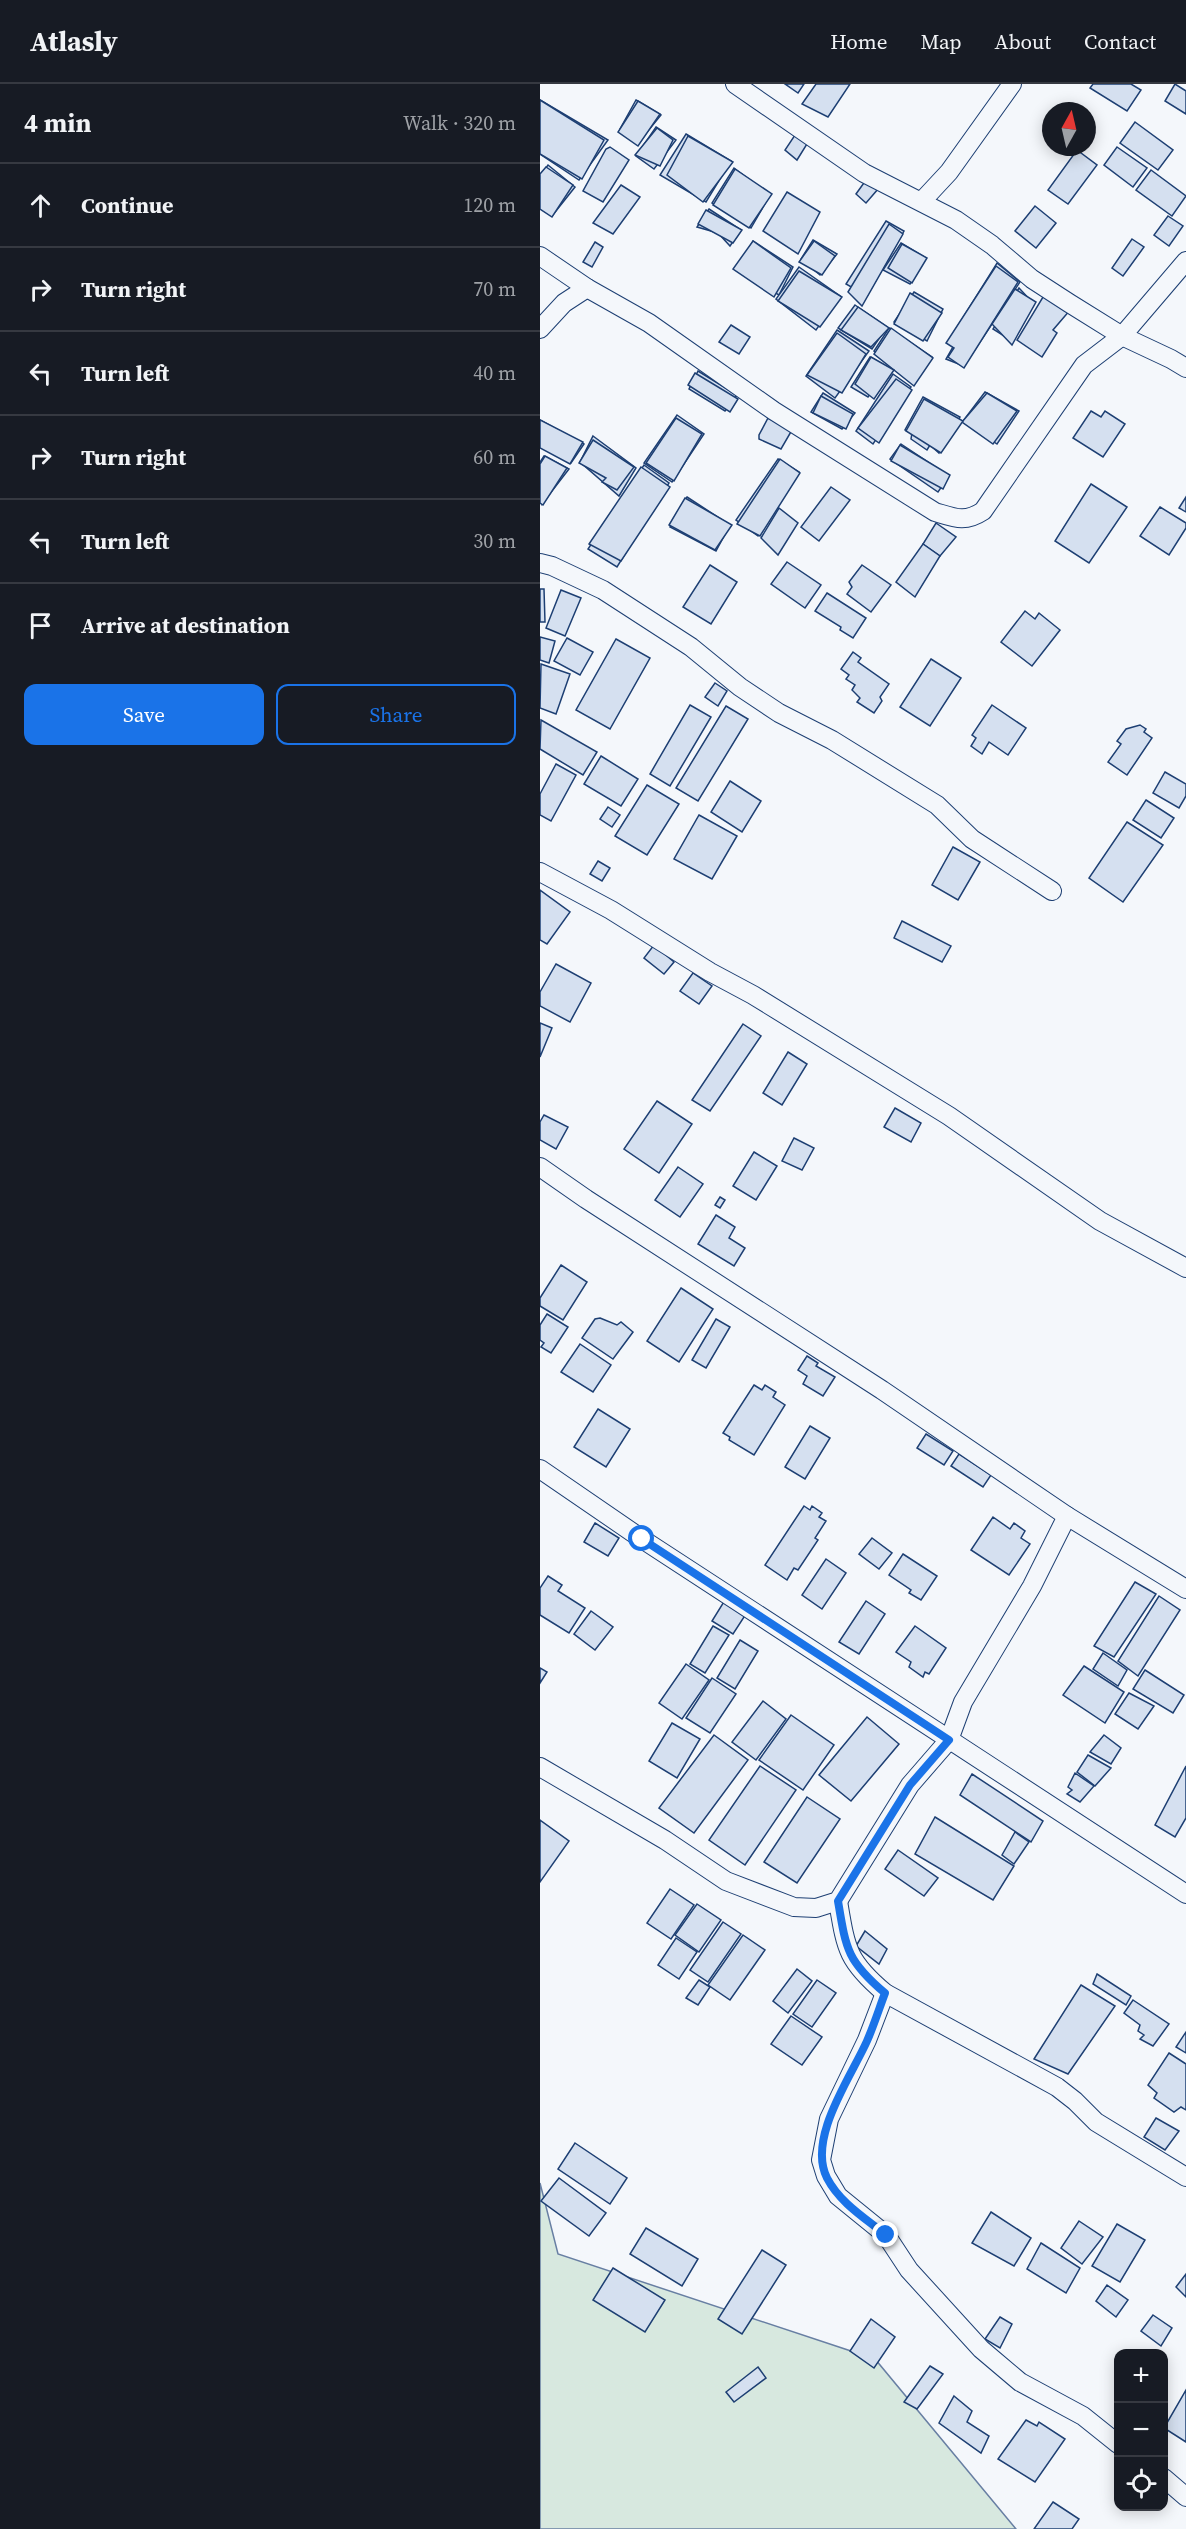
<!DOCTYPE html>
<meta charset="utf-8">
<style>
body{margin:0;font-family:"Source Serif 4",serif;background:#20242c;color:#f1f3f6}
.controls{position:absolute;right:18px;bottom:18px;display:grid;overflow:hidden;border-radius:12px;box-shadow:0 3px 15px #0003}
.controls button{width:54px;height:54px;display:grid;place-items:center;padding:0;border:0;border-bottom:2px solid #363941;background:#171b24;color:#f1f3f6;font:30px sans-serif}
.compass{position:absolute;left:502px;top:18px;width:54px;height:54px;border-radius:50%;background:#171b24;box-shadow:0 3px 15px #0003;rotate:8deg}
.stop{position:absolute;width:18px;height:18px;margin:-14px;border:4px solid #1a73e8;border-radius:50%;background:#fff}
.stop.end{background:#1a73e8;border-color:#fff;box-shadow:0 2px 6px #0008}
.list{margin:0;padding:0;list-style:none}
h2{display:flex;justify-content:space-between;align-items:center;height:78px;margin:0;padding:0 24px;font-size:26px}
h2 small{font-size:20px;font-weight:400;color:#9ea1a6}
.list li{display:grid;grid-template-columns:39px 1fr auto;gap:18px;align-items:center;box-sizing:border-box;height:84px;padding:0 24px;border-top:2px solid #363941}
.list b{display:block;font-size:22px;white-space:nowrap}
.list em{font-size:20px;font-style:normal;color:#9ea1a6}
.actions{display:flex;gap:12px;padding:18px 24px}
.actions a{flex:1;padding:14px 0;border:2px solid #1a73e8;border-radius:12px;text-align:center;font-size:21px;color:#1a73e8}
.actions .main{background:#1a73e8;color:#fff}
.icon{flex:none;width:33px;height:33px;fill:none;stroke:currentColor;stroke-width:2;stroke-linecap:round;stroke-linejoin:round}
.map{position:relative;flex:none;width:646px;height:2445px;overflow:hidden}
header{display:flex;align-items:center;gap:36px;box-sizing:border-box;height:84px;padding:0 30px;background:#171b24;border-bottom:2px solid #363941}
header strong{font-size:28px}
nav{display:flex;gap:33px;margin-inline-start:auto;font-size:21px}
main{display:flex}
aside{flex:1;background:#171b24}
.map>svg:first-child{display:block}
</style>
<header>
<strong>Atlasly</strong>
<nav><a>Home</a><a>Map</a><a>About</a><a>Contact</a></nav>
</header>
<main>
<aside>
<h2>4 min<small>Walk · 320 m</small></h2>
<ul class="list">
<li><svg class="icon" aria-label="ahead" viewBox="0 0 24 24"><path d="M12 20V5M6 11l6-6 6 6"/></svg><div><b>Continue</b></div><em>120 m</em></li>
<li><svg class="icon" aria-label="right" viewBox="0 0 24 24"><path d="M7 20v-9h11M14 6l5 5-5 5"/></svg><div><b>Turn right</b></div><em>70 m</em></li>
<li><svg class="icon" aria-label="left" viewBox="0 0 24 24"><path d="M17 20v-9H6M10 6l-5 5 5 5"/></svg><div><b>Turn left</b></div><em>40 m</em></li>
<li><svg class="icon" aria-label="right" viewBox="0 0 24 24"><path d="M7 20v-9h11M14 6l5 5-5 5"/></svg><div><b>Turn right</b></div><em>60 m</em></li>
<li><svg class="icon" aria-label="left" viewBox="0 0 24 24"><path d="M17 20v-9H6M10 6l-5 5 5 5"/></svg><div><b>Turn left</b></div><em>30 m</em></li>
<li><svg class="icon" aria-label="arrive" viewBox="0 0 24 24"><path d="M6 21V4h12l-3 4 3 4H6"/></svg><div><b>Arrive at destination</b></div></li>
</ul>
<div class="actions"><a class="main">Save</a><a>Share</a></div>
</aside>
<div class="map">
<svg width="646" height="2445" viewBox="0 0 646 2445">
<rect width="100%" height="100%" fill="#f4f7fb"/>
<path fill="#d7e8df" stroke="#687fa3" stroke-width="1.5" d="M0,2099L18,2170L335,2275L476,2445H0Z"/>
<g fill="#d5e0f0" stroke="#1d3f73" stroke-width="1.5">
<path d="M245,0H264L258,9Z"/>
<path d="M276,0H310L288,33L262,20Z"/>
<path d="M553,0H591L601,6L587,27L550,4Z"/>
<path d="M635,0L646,7V30L625,17Z"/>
<path d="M0,16L68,56L39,96L0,70Z"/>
<path d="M0,16L64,56L42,95L0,70Z"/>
<path d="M96,16L121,31L99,58L80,45Z"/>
<path d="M98,17L120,30L98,62L78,48Z"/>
<path d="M595,38L633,66L618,86L580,59Z"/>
<path d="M116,43L136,56L114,85L96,72Z"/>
<path d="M117,44L133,56L120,82L95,71Z"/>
<path d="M146,50L191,77L166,118L120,91Z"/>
<path d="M255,51L267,60L257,76L245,66Z"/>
<path d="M148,52L193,78L163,118L127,91Z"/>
<path d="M70,63L89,76L63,118L43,107L66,65Z"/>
<path d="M577,63L607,84L593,103L564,81Z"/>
<path d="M537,66L557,81L528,120L508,106Z"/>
<path d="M8,81L35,103L12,132L0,124V92Z"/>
<path d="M6,83L33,101L12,133L0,125V90Z"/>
<path d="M194,84L230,111L211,144L172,119Z"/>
<path d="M195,85L232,110L209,144L173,121Z"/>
<path d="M611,86L646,112L632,132L596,106Z"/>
<path d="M326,96L338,105L326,119L316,110Z"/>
<path d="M81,101L100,113L73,150L53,139Z"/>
<path d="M247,108L280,128L258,170L223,147Z"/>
<path d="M495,122L516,139L496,164L475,147Z"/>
<path d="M169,125L201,146L190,162L178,149L157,143Z"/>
<path d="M166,126L202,146L193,159L158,140Z"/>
<path d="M628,132L643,142L629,162L614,151Z"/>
<path d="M346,137L364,147L327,212L306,200Z"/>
<path d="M349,140L363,150L322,222L308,208Z"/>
<path d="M592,155L604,163L583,192L572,184Z"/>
<path d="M273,156L297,170L280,191L261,175Z"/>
<path d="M213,157L253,183L239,211L197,187Z"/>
<path d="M213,157L251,184L234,213L193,185Z"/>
<path d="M274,157L295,172L282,191L259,178Z"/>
<path d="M55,158L63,163L52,183L43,178Z"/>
<path d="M361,159L386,174L370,200L343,186Z"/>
<path d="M362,160L387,174L372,199L348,184Z"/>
<path d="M457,179L480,198L424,282L406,275L413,263L409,256Z"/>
<path d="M456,182L478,198L424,284L408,273L414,264L406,259Z"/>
<path d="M259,183L300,212L276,246L236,215Z"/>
<path d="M259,187L302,213L280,243L238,217Z"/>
<path d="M479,204L494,220L472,257L453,245Z"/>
<path d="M475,205L496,218L472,261L452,240Z"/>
<path d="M374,208L403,225L387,257L354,238Z"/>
<path d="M506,208L531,225L513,246L517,249L502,273L477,256Z"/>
<path d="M370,209L402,229L383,257L354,240Z"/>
<path d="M315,221L347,243L332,265L298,244Z"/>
<path d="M318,223L349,244L331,263L301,246Z"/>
<path d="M191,241L210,253L199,270L179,258Z"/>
<path d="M349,244L392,273L374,297L334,267Z"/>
<path d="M351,244L393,274L374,302L334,270Z"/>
<path d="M297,246L329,267L295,314L266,292Z"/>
<path d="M297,249L326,270L302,309L267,291Z"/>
<path d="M330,273L349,284L328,313L311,303Z"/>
<path d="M331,273L354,286L334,315L315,300Z"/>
<path d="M158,287L197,311L185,327L149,305Z"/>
<path d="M155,289L198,315L190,328L148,301Z"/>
<path d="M353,290L371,303L333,360L316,347Z"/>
<path d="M356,295L372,306L339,359L318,344Z"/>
<path d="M445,308L479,327L457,360L423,337Z"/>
<path d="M283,309L315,329L302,345L271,328Z"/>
<path d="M447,309L477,327L453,360L422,338Z"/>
<path d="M281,312L313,330L306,345L273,329Z"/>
<path d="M383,313L420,333L399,369L390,361L387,366L371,355L372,349L365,346Z"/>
<path d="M384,315L423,337L401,369L366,347Z"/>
<path d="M551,327L561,333L565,327L585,340L563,373L533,354Z"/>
<path d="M137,331L164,350L132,398L104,379Z"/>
<path d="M136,334L162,350L134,397L106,379Z"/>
<path d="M228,334L252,346L241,365L219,355V351Z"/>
<path d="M0,336L44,360L31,379L0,361Z"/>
<path d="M0,336L43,358L30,380L0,364Z"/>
<path d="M53,352L96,384L79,412L40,378Z"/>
<path d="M53,356L94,383L77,406L62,398L66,394L39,379Z"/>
<path d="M361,360L409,392L398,408L350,375Z"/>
<path d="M360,361L410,391L403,405L351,377Z"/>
<path d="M4,372L29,385L2,420L0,378Z"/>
<path d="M5,372L27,384L3,421L0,419V380Z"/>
<path d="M238,375L259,388L218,452L196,436Z"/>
<path d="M240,375L260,389L220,452L197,440Z"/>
<path d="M104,381L129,399L77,483L48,465Z"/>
<path d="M101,383L130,403L81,477L49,460Z"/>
<path d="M551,400L587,423L549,479L515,457Z"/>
<path d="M291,403L310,416L279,457L261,443Z"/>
<path d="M147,413L190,441L176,467L130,443Z"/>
<path d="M646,413V428L639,424Z"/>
<path d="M145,414L192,441L175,466L129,441Z"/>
<path d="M620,423L646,439V444L629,471L600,452Z"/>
<path d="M239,424L258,439L238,471L221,454Z"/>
<path d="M396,439L416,453L400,472L383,460Z"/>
<path d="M383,460L400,472L375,513L356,498Z"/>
<path d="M247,478L281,501L265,524L231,500Z"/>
<path d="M170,481L197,498L171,540L143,523Z"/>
<path d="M322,481L351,501L331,528L307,510L312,503L309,498Z"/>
<path d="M0,505H4L5,538H0Z"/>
<path d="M21,506L41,514L25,552L6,544Z"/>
<path d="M287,509L326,534L313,554L300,546L301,543L275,527Z"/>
<path d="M485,527L495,535L499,529L520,546L492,582L461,558Z"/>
<path d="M0,553L15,557L9,579L0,576Z"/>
<path d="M27,554L53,568L40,591L14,577Z"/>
<path d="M76,555L110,574L70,645L36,626Z"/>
<path d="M313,568L321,574L318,578L349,600L340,613L342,617L334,629L317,618L320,614L312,606L315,601L306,595L309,591L301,585Z"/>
<path d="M391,575L421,594L390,642L360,623Z"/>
<path d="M1,580L30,590L16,630L0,624Z"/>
<path d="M175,599L187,607L178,622L165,613Z"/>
<path d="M150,621L171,633L130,702L110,690Z"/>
<path d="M452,621L486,644L468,671L449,658L442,670L431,662L436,654L432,651Z"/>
<path d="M186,622L208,635L158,717L136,704Z"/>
<path d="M1,636L57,668L43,691L0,665Z"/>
<path d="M600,641L606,645L604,648L612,654L587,691L568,678L581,660L577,657L586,645Z"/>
<path d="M61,672L98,695L81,722L44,700Z"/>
<path d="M16,680L36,691L11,737L0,731V710Z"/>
<path d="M625,688L646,700V712L639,724L613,709Z"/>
<path d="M190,697L221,717L202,748L171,728Z"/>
<path d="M107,701L139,720L107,771L75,752Z"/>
<path d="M606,716L634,734L621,754L593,736Z"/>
<path d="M68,723L80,731L72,743L60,735Z"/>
<path d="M159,731L197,752L172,795L134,775Z"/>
<path d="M587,738L623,761L583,818L549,794Z"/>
<path d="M413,763L440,778L418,816L392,801Z"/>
<path d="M58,777L70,784L62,797L50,790Z"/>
<path d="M0,806L30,828L7,860L0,856Z"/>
<path d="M362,837L411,862L402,878L354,854Z"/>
<path d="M114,861L134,878L124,890L104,874Z"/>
<path d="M16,880L51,899L30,938L0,922V908Z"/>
<path d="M153,889L172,902L159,920L140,907Z"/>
<path d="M0,939L12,944L0,973Z"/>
<path d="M203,940L221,952L170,1027L152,1016Z"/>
<path d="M248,968L267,980L242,1021L223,1009Z"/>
<path d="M117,1017L152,1040L119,1089L84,1065Z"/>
<path d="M355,1024L381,1039L371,1058L344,1043Z"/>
<path d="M4,1031L28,1043L16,1065L0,1056V1038Z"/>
<path d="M254,1054L274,1064L262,1086L242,1077Z"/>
<path d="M214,1068L237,1082L216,1116L193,1102Z"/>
<path d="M138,1083L163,1100L140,1133L115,1116Z"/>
<path d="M180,1113L185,1116L180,1124L175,1121Z"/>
<path d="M176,1131L195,1143L189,1154L205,1164L194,1182L158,1160Z"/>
<path d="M21,1181L47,1198L23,1236L0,1222V1214Z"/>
<path d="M141,1204L173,1225L139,1278L107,1257Z"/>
<path d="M7,1230L28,1243L11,1269L1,1263L4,1259L0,1256V1241Z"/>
<path d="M60,1234L77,1241L81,1238L93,1248L73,1275L42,1254L55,1235Z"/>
<path d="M176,1235L190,1243L166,1284L152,1276Z"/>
<path d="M40,1260L71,1281L53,1308L21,1288Z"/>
<path d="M267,1272L278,1279L276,1282L295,1293L283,1312L263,1300L267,1292L258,1286Z"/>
<path d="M214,1301L222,1306L225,1301L236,1308L233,1313L245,1321L214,1371L189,1356L190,1353L183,1349Z"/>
<path d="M58,1325L90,1345L66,1383L34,1363Z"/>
<path d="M270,1342L290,1354L265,1395L245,1383Z"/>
<path d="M386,1350L413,1367L404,1381L377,1364Z"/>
<path d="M419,1370L451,1391L443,1403L411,1382Z"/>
<path d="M264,1422L270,1426L272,1422L282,1429L279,1433L286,1437L275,1454L278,1456L258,1486L254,1484L247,1496L225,1481Z"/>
<path d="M453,1433L470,1445L474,1439L485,1447L481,1454L490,1460L469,1491L431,1466Z"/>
<path d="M55,1439L79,1454L68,1472L44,1458Z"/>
<path d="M332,1454L352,1469L339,1485L319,1470Z"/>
<path d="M363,1470L397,1492L381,1516L369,1509L371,1506L349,1491Z"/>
<path d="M286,1475L306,1489L282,1525L262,1511Z"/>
<path d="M8,1492L22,1501L18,1507L45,1524L29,1549L0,1531V1504Z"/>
<path d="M595,1498L616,1510L574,1573L554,1562Z"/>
<path d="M619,1512L640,1526L598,1592L578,1577Z"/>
<path d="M185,1516L206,1530L193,1550L172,1537Z"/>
<path d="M326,1517L345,1530L319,1570L299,1558Z"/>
<path d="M51,1527L73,1543L55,1566L34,1550Z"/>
<path d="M173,1542L189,1551L165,1589L150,1580Z"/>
<path d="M375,1542L406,1564L389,1590L385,1588L383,1593L369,1583L371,1578L356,1568Z"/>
<path d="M200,1556L218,1567L195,1605L177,1594Z"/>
<path d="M563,1569L587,1586L578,1602L553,1585Z"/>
<path d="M146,1580L169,1596L142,1635L119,1619Z"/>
<path d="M544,1582L584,1608L565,1639L523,1611Z"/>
<path d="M0,1584L7,1588L0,1599Z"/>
<path d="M605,1586L644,1611L633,1629L593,1605Z"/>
<path d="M172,1594L196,1610L170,1649L146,1634Z"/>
<path d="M589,1609L614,1622L598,1645L575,1630Z"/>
<path d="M223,1617L246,1635L216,1676L192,1658Z"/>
<path d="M251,1631L294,1661L263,1706L219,1676Z"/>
<path d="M327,1633L359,1660L311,1717L279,1691Z"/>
<path d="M132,1639L160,1655L137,1694L109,1677Z"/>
<path d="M174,1651L208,1676L154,1749L119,1724Z"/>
<path d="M564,1651L581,1664L571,1680L550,1668Z"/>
<path d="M548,1671L571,1684L555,1702L537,1688Z"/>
<path d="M220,1682L256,1706L205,1781L169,1756Z"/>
<path d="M646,1682V1734L635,1753L615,1741Z"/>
<path d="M535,1689L554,1702L540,1718L527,1710L532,1706L528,1703Z"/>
<path d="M432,1690L503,1737L491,1758L420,1711Z"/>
<path d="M267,1713L300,1735L257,1799L224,1778Z"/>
<path d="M395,1733L474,1782L453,1816L375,1770Z"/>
<path d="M0,1736L29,1757L0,1798Z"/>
<path d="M475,1748L489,1758L474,1780L462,1771Z"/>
<path d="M358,1766L398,1794L384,1812L345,1785Z"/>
<path d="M130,1805L154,1821L131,1855L107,1839Z"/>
<path d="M157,1820L181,1836L159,1868L135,1851Z"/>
<path d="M183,1838L201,1850L168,1898L150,1886Z"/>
<path d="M325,1847L347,1865L339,1880L316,1862Z"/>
<path d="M203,1851L225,1866L190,1916L168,1901Z"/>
<path d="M136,1854L157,1868L139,1895L118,1881Z"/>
<path d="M257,1885L272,1897L248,1929L233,1917Z"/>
<path d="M557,1890L591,1912L586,1921L553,1900Z"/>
<path d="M159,1896L170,1903L158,1921L146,1914Z"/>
<path d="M277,1896L296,1909L272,1943L253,1930Z"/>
<path d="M541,1901L575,1922L528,1990L494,1975Z"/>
<path d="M593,1916L629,1940L613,1962L600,1955L604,1951L598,1947L600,1941L584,1929Z"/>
<path d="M251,1932L282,1953L262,1981L231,1960Z"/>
<path d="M646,1948V1969L636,1963Z"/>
<path d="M629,1969L646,1980V2026L641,2023L634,2028L614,2014L617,2009L608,2001Z"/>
<path d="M616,2034L639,2047L625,2066L604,2053Z"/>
<path d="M35,2059L87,2094L70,2120L18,2085Z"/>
<path d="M19,2094L66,2129L49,2152L1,2117Z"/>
<path d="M451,2128L491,2154L474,2182L432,2159Z"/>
<path d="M539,2137L563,2153L542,2180L521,2164Z"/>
<path d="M577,2140L605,2156L580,2198L552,2182Z"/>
<path d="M106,2144L158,2175L142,2202L90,2170Z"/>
<path d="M501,2159L540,2184L526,2209L487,2185Z"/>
<path d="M222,2166L246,2181L202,2250L178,2235Z"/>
<path d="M73,2184L125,2216L105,2248L53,2216Z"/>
<path d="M646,2190V2213L636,2203Z"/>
<path d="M567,2201L588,2216L576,2233L556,2217Z"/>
<path d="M613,2231L632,2244L621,2262L601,2247Z"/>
<path d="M460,2233L472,2240L460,2264L445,2255Z"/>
<path d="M331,2235L355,2253L334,2284L310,2267Z"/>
<path d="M390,2282L403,2290L377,2325L364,2318Z"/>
<path d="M218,2283L226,2294L194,2318L186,2308Z"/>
<path d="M646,2306V2358L624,2344Z"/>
<path d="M414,2312L432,2327L427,2338L449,2352L441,2369L399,2339Z"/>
<path d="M486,2336L497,2342L499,2338L525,2355L495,2398L458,2375Z"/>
<path d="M513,2418L539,2435L532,2445H494Z"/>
</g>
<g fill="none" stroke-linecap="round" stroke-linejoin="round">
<g stroke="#1d3f73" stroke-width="20">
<g id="minor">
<path d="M195,0L324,89L416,136L452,161L492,195L529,219L582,252L631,275L646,284"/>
<path d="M382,117L409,88L472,0"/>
<path d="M0,172L47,204L109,239L234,327L395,428C415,434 425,439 443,427L544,281L582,252L646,177"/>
<path d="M0,245L24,219L47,204"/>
<path d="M0,479L12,482L63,506L151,563L200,603L239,629L292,656L397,721L432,755L512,807"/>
<path d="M0,788L71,826L170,888L213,911L409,1032L560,1137L646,1184"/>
<path d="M0,1083L46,1115L342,1306L527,1432L646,1505"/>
<path d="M0,1385L102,1455L646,1810"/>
<path d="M0,1683L125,1756L186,1797L254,1823L276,1824L298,1817L370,1701L409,1656L423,1618L492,1502L527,1432"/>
<path d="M298,1817C306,1865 307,1877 345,1909L517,2003L535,2017L556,2038L646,2093"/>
<path d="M345,1909L327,1956L289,2035L281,2076L286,2092L298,2112L346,2151L369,2186L441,2265L480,2298L543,2332L578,2360"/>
<path d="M624,2394L646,2413"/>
</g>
</g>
<use href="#minor" stroke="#f4f7fb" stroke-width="18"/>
</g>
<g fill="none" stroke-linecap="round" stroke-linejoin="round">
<path stroke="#1a73e8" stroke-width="8" d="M102,1455L409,1656L370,1701L298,1817C306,1865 307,1877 345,1909C339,1925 334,1941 327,1957C311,1993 267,2054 287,2094C300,2119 325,2134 346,2151"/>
</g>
</svg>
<div class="controls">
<button>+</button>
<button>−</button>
<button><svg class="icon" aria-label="locate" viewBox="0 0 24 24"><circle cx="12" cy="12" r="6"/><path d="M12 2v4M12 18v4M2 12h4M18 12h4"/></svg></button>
</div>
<svg class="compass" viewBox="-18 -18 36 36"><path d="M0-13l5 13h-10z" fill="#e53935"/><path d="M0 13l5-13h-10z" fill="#9ea1a6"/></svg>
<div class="stop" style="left:102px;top:1455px"></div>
<div class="stop end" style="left:346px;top:2151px"></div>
</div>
</main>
